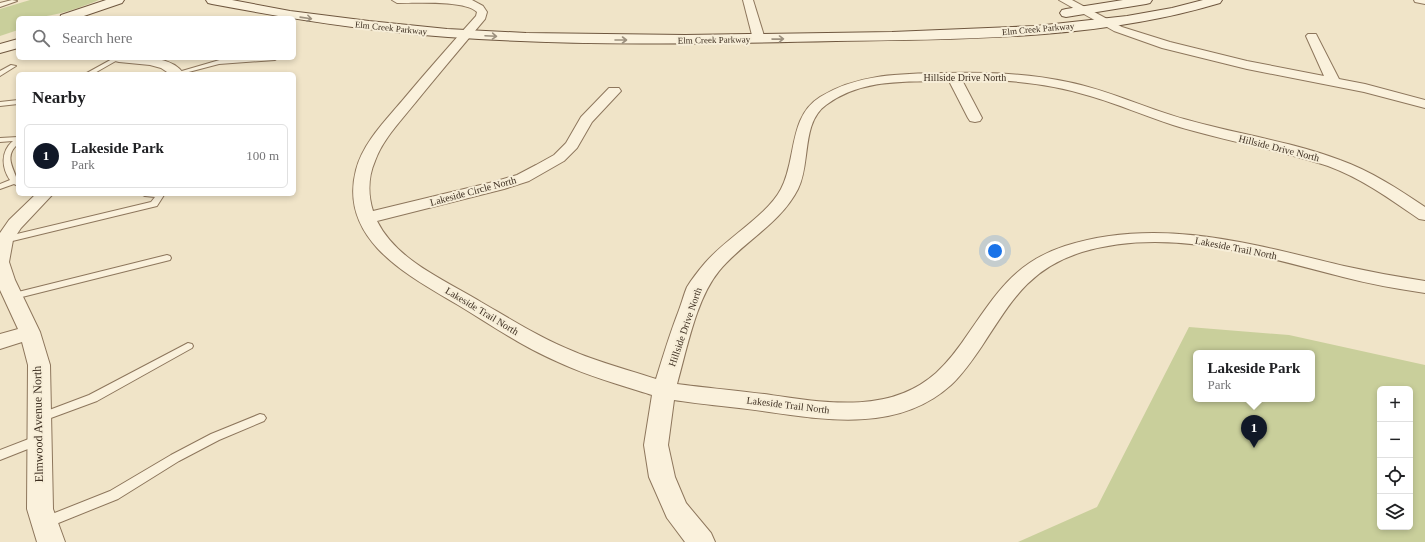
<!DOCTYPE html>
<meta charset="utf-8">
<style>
body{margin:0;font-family:Georgia,serif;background:#f6f6f6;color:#202124}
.controls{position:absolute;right:12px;bottom:12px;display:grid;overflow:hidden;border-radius:6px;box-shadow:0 2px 6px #0003}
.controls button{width:36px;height:36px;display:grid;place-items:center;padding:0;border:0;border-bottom:1px solid #e0e0e0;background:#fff;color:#202124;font:20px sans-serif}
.you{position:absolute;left:995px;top:251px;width:14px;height:14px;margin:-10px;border:3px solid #fff;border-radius:50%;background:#1a73e8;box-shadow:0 0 0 6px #1a73e833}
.badge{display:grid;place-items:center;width:26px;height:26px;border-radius:50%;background:#111827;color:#fff;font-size:13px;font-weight:700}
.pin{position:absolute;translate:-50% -33px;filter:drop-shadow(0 1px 2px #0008)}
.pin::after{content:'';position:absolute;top:21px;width:14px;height:12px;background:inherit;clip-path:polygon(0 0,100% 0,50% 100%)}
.popup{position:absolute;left:1193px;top:350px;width:122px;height:52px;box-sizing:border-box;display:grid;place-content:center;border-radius:6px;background:#fff;filter:drop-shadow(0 1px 3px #0005);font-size:13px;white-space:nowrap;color:#757577}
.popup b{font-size:15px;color:#202124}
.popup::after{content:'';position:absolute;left:50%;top:100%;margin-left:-8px;border:8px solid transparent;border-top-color:#fff}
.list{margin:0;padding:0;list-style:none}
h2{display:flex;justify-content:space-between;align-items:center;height:52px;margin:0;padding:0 16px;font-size:17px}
h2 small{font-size:13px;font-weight:400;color:#757577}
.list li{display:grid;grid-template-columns:26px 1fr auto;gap:12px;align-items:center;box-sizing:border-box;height:64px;margin:0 8px 8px;padding:0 8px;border:1px solid #e0e0e0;border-radius:6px}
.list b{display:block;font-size:15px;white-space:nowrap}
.list p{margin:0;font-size:13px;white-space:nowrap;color:#757577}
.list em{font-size:13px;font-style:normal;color:#757577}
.icon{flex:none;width:22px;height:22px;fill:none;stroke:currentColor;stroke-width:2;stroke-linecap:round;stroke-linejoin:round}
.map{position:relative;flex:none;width:1425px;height:542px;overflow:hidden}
.search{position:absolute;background:#fff;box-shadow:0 2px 6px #0003;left:16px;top:16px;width:280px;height:44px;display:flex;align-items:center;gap:10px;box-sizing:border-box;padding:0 14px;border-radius:6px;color:#757577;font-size:15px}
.panel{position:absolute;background:#fff;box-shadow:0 2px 6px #0003;left:16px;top:72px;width:280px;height:124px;border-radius:6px}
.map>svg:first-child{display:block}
</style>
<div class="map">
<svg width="1425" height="542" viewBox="0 0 1425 542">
<rect width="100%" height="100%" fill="#f0e4c8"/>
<g fill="#c9cf9b" fill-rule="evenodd">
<path d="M30,0H99C69,12 50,18 18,18V30L0,36V9Z"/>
<path d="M1189,327L1289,335L1425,365V542H1018L1097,507ZM1196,353H1312V399H1196ZM1380,389H1410V527H1380Z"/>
</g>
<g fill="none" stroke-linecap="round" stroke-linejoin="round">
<g stroke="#8d765c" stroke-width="2">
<g id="lane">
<path d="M12,0L17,1L0,7V3Z"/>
<path d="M114,58H121L93,74H85Z"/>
<path d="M256,58H278L275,60L219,64L181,74L175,73L223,59L233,60Z"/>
<path d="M11,65L16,66L0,76V71Z"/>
<path d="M18,100V104L0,106V102Z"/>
<path d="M18,137V144C1,158 18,172 18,186L14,184L0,189V184L10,180C2,168 0,152 13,141L0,142V138Z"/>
<path d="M141,194L164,195L157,206L0,244V238L151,202L155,197L145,196Z"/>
<path d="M167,255L170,256L171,258L170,260L14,299L9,296L14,293Z"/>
<path d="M188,343L192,344L193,346L192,348L97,401L40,422L36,421L34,418L36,415L89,395Z"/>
<path d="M260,414L264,415L266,418L264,421L219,440L179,461L118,499L46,528L42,526L40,522L42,518L110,491L171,455L211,434Z"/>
<path d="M39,435L43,437L45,440L43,443L0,460V450Z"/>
</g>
</g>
<g stroke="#8d765c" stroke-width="2">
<g id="street">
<path d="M392,0H472L483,6L487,12L485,19C460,49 435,78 411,108C398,124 382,141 375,161C368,177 368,195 373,211L493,182L517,175L536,165L554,155L566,143L581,117L609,88H619L621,91L592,122L577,148L564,161L529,181L504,189L377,221C397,261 445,280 481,302C512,320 542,339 575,352C601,363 629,370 656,379C663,356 670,333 679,310C682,302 684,294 687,287C692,279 699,270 705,263C726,238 767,216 781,189C797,159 788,117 820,97C857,74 899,74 942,73C985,72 1025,73 1068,82C1108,90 1145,108 1184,119C1236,134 1290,141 1340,160C1371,171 1398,189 1425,207V220L1419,219C1390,199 1361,178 1328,166C1277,149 1224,141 1173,125C1145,116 1118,104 1090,96C1049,83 1005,79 962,80L982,118L980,121L975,122L970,121L968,118L949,81C907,82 862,78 826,105C801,123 811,163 798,189C781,223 743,242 719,271C696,299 687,349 677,384C708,388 740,391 771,395C827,403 890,414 936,373C949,361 960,346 970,331C998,291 1016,262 1065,246C1159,216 1252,244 1344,266C1371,272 1398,277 1425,281V293C1398,289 1370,284 1343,277C1259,256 1169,226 1082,252C1028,269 1011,302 982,346C973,359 963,374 951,385C900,431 831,421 769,412C737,407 706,405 674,400L668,445L675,477L686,503L711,533L715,542H685L667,518L649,477L644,445L652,395C620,385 588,376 558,362C523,347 491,325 458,305C409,276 338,240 356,170C363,143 385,121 402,101C426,72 451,44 476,16L477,12C466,0 415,3 397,3Z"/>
<path d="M743,0H753L765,39L763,42H755L753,39Z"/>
<path d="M1059,0H1072L1122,27L1170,42L1247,61L1324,76L1306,36L1308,34H1316L1339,79L1365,84L1425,100V108L1364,92L1247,69L1162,48L1114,31Z"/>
<path d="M1414,0H1425V4L1415,2Z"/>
<path d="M113,58C135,58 170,53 184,74H170L161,68L150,65L119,62L115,61Z"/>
<path d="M36,194H53L21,228L13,240L9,262L15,280L40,332L50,365L53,509L65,542H37L27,509L28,365L22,342L0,349V334L18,329L0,290V233L9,220Z"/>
</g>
</g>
<g stroke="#6f573f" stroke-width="2">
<g id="secondary">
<path d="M106,0H124L122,3L78,18H60L61,15Z"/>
<path d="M206,0H232L290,11L369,21L447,29L526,33L685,35L892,32L1036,26L1127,16L1172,8L1203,0H1222L1220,3C1097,40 964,39 836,41C707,44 577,46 448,37C368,31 291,19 212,4L208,3Z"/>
<path d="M1123,0H1152L1150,3L1146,4L1066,17L1062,16L1060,13L1062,10L1066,9Z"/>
<path d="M18,39V48L0,53V44Z"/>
</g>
</g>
<use href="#lane" fill="#faf1dc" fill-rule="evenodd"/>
<use href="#street" fill="#faf1dc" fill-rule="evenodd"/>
<use href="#secondary" fill="#faf1dc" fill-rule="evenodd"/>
</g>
<defs><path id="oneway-shaft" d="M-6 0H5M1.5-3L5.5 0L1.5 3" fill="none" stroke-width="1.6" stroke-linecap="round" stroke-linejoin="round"/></defs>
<g stroke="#9c907e">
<use href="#oneway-shaft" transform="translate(306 18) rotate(8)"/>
<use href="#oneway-shaft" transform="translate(491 36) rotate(3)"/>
<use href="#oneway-shaft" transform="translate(778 39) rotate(-1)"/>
<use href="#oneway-shaft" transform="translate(621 40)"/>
</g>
<g text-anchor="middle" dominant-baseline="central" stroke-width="4" stroke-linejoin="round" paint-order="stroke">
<g font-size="9" fill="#3d2e20" stroke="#f7eed8">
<text transform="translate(391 28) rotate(6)">Elm Creek Parkway</text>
<text transform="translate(1038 29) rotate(-5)">Elm Creek Parkway</text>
<text transform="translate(714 40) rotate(-1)">Elm Creek Parkway</text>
</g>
<g font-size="10" fill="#3d2e20" stroke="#f7eed8">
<text x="965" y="77">Hillside Drive North</text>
<text transform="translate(1279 148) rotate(14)">Hillside Drive North</text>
<text transform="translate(473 191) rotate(-15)">Lakeside Circle North</text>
<text transform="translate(1236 248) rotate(11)">Lakeside Trail North</text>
<text transform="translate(482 311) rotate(31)">Lakeside Trail North</text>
<text transform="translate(685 327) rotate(-71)">Hillside Drive North</text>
<text transform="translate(788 405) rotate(7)">Lakeside Trail North</text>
</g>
<g font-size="12" fill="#3d2e20" stroke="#f7eed8">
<text transform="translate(38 424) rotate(-91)">Elmwood Avenue North</text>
</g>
</g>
</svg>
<div class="controls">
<button>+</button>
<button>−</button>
<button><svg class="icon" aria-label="locate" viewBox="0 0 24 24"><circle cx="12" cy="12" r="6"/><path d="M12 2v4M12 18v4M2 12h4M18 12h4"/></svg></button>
<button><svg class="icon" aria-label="layers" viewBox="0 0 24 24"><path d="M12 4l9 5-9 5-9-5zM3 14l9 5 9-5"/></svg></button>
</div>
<div class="you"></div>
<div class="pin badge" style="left:1254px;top:448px">1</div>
<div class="popup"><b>Lakeside Park</b>Park</div>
<div class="search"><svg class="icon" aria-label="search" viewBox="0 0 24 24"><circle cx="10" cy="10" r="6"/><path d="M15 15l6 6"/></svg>Search here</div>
<section class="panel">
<h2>Nearby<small></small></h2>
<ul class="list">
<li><span class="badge">1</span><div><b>Lakeside Park</b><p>Park</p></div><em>100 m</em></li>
</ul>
</section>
</div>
